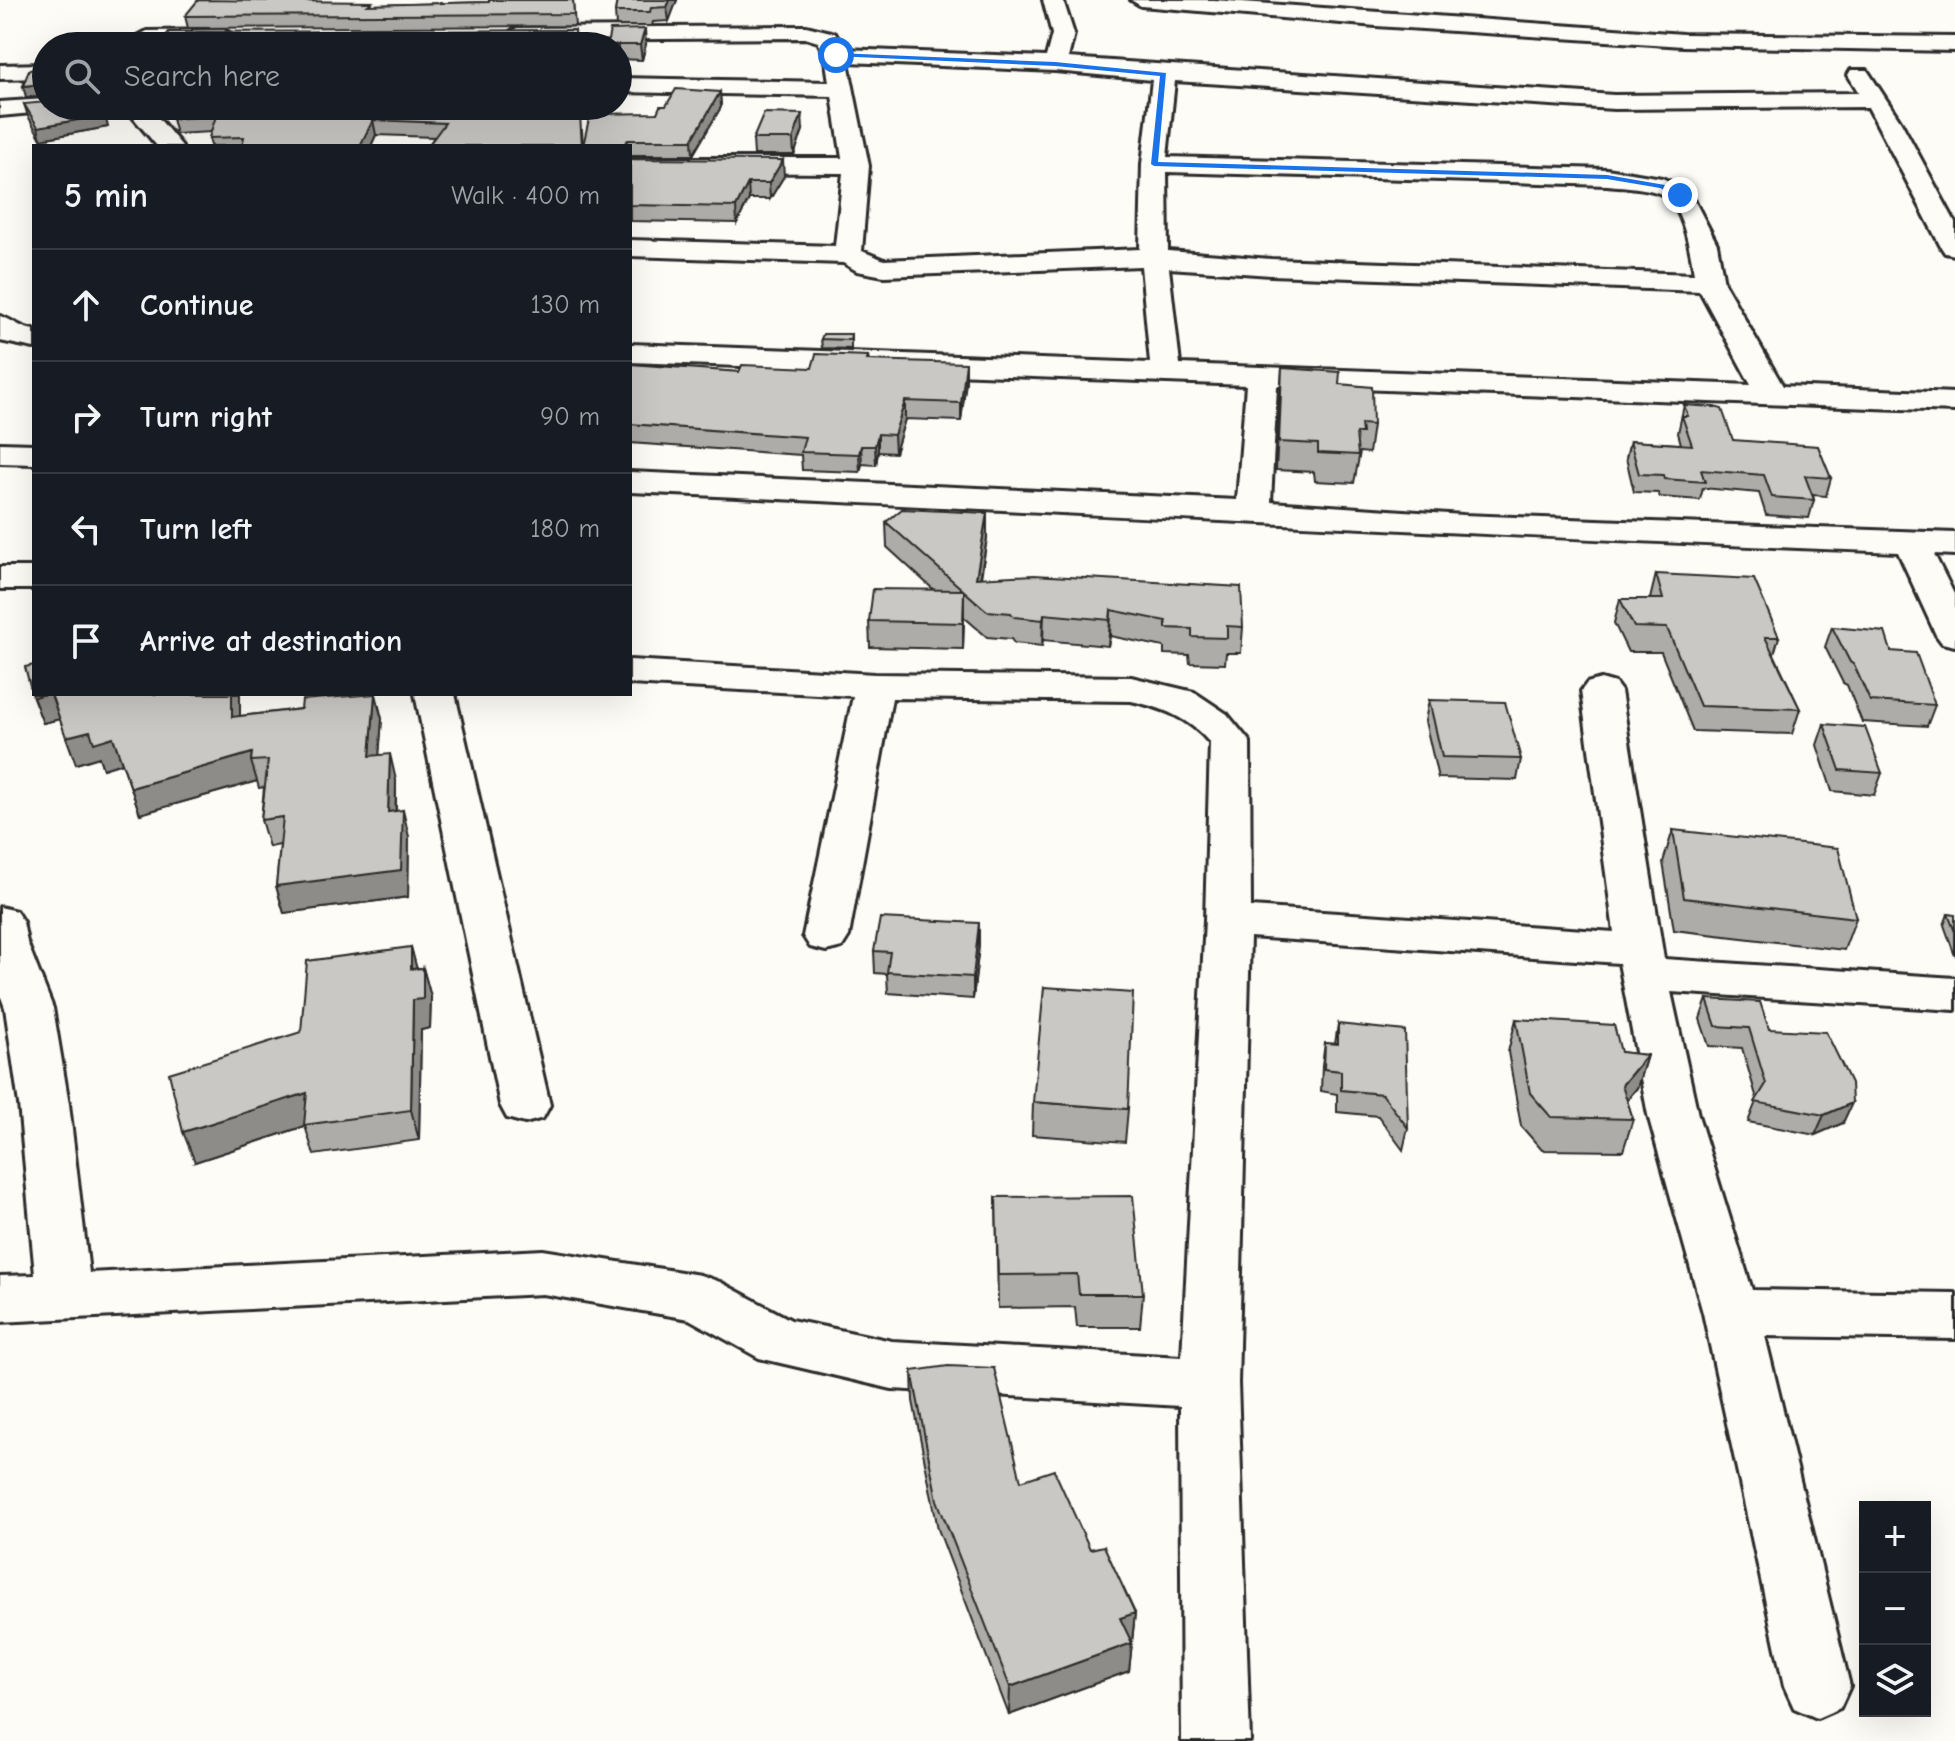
<!DOCTYPE html>
<meta charset="utf-8">
<style>
body{margin:0;font-family:"Comic Neue",sans-serif;background:#242831;color:#f1f3f6}
.controls{position:absolute;right:24px;bottom:24px;display:grid;overflow:hidden;border-radius:0px;box-shadow:0 8px 32px #0002}
.controls button{width:72px;height:72px;display:grid;place-items:center;padding:0;border:0;border-bottom:2px solid #363941;background:#171b24;color:#f1f3f6;font:40px sans-serif}
.stop{position:absolute;width:24px;height:24px;margin:-18px;border:6px solid #1a73e8;border-radius:50%;background:#fff}
.stop.end{background:#1a73e8;border-color:#fff;box-shadow:0 2px 8px #0008}
.list{margin:0;padding:0;list-style:none}
h2{display:flex;justify-content:space-between;align-items:center;height:104px;margin:0;padding:0 32px;font-size:34px}
h2 small{font-size:26px;font-weight:400;color:#9ea1a6}
.list li{display:grid;grid-template-columns:52px 1fr auto;gap:24px;align-items:center;box-sizing:border-box;height:112px;padding:0 32px;border-top:2px solid #363941}
.list b{display:block;font-size:30px;white-space:nowrap}
.list em{font-size:26px;font-style:normal;color:#9ea1a6}
.icon{flex:none;width:44px;height:44px;fill:none;stroke:currentColor;stroke-width:2;stroke-linecap:round;stroke-linejoin:round}
.map{position:relative;flex:none;width:1955px;height:1741px;overflow:hidden}
.search{position:absolute;background:#171b24;box-shadow:0 8px 32px #0002;left:32px;top:32px;width:600px;height:88px;display:flex;align-items:center;gap:20px;box-sizing:border-box;padding:0 28px;border-radius:44px;color:#9ea1a6;font-size:30px}
.panel{position:absolute;background:#171b24;box-shadow:0 8px 32px #0002;left:32px;top:144px;width:600px;height:552px;border-radius:0px}
.map>svg:first-child{display:block}
</style>
<div class="map">
<svg width="1955" height="1741" viewBox="0 0 1955 1741">
<rect width="100%" height="100%" fill="#fdfcf7"/>
<filter id="ink" filterUnits="userSpaceOnUse"><feTurbulence type="fractalNoise" baseFrequency=".0125" numOctaves="2"/><feDisplacementMap in="SourceGraphic" scale="16" xChannelSelector="R" yChannelSelector="G"/><feConvolveMatrix kernelMatrix="1 2 1 2 8 2 1 2 1" color-interpolation-filters="sRGB"/></filter>
<g filter="url(#ink)">
<g fill="none" stroke-linecap="round" stroke-linejoin="round">
<g stroke="#2b2b2b" stroke-width="6">
<g id="minor">
<path d="M1043,0H1063L1074,34L1068,58L1614,95L1859,93L1848,75L1851,70H1867L1901,122L1955,222V255L1945,253L1941,247L1868,107L1614,109L1175,81L1167,157L1607,169L1662,178L1689,190L1717,244L1724,283L1783,386L1955,393V411L1277,386L1271,502L1463,515L1955,533V555L1934,554L1955,596V646L1942,643L1936,635L1898,552C1475,536 1053,511 630,492V472L1237,500L1246,385L630,362V344L1150,363L1141,266L884,276L857,271L843,263L630,256V240L835,246L843,173L630,172V158H842L832,96L618,92V78L829,82L825,55L818,42L805,38L517,40L506,34L517,28L806,26L835,33L844,49L1046,57L1052,34ZM848,62L1055,71L1152,80L1142,164L1140,249L884,260L862,251L869,166ZM1167,172L1607,185C1624,187 1658,187 1670,200C1684,216 1691,253 1694,274L1271,259L1168,251ZM1169,268L1271,275L1700,291L1751,385L1180,364Z"/>
<path d="M1131,0H1214L1683,34L1955,37V51L1683,46L1376,26L1141,6Z"/>
<path d="M224,30L235,36L232,41L147,43L136,37L147,31Z"/>
<path d="M46,64V78L0,79V65Z"/>
<path d="M46,99V106H58L54,111L0,116V102Z"/>
<path d="M130,106H154L156,115L182,146H157L132,116Z"/>
<path d="M0,316C13,320 20,328 34,330V348L0,341Z"/>
<path d="M0,443L34,444V464L0,463Z"/>
<rect x="0" y="567" width="34" height="22"/>
<path d="M630,660L875,674L1131,677L1194,692L1227,714L1250,742L1251,907L1614,932L1581,691L1587,683L1601,679L1615,683L1621,691L1664,959L1955,978V1010L1671,992L1698,1115L1752,1290L1955,1293V1339L1765,1336L1850,1686L1840,1708L1817,1718L1794,1708L1784,1686L1703,1313L1648,1115L1619,963L1250,937L1238,1383L1250,1741H1182L1180,1406L892,1389L759,1358L689,1319L543,1294L0,1322V1276L35,1275L19,1104L5,1008L0,994V907L16,911L23,922L27,942L53,1008L69,1104L89,1273L543,1250L700,1275L720,1282L791,1320L892,1341L1182,1357L1205,920L1210,743C1188,717 1163,708 1131,701L892,698L849,936L842,947L826,951L810,947L803,936L853,696L630,684Z"/>
<path d="M415,694H455L550,1105L543,1118L525,1123L507,1118L500,1105Z"/>
</g>
</g>
<use href="#minor" fill="#fdfcf7" fill-rule="evenodd"/>
</g>
<g fill="#adaca9" stroke="#2b2b2b" stroke-width="2">
<path d="M489,0H573L575,26L188,28L185,16L267,1L372,5L489,2Z"/>
<path d="M617,0H677L669,21L653,22L652,26H616L615,12Z"/>
<path d="M646,44L642,60L618,59V46H607V45Z"/>
<path d="M720,92L721,107L693,155H630V146H428L434,137L376,135L371,146H211L209,138L211,132L176,134L172,119L174,115H173L170,106H540L536,114L582,130L583,144L657,113L666,106Z"/>
<path d="M24,104L108,127L41,139L28,116Z"/>
<path d="M803,130L794,155H754L753,139Z"/>
<path d="M630,159L784,176L770,199H749L737,223L630,221Z"/>
<path d="M851,334V349L822,348L821,339Z"/>
<path d="M868,356L869,360L966,381L961,421L905,419L895,453L878,452L876,465L862,464L860,472L802,470L801,455L630,443V364L739,372L812,368Z"/>
<path d="M1282,368L1339,384L1373,425L1369,453L1360,452L1354,483L1315,481L1314,472L1276,470L1280,395Z"/>
<path d="M1684,405L1733,440L1831,478L1826,496L1813,495L1814,500L1809,518L1766,515L1759,493L1703,488L1700,500L1660,497L1658,493L1634,492L1626,458L1630,441L1681,444L1678,433Z"/>
<path d="M886,522L987,538L981,578L1243,627L1241,653H1226L1225,664L1190,663L1189,655L1164,654V647L1110,636L1108,646L1043,640L1042,646L1014,643L1011,639L987,637L964,617L963,649L870,647L869,621L934,590L887,547Z"/>
<path d="M1656,574L1779,637L1774,654L1800,709L1792,734L1693,731L1661,652H1628L1614,623L1620,599H1650Z"/>
<path d="M1832,627L1891,651L1935,705L1927,726L1862,722L1847,685L1843,683L1825,647Z"/>
<path d="M240,694V716L301,709L376,694L382,719L379,755L396,780V811L409,837L408,897L284,913L276,886L280,845L269,847L261,820L264,787L259,788L257,781L140,814L122,763L103,769L99,757L76,764L60,719L43,723L33,697Z"/>
<path d="M1429,700L1521,759L1517,780L1438,778L1425,721Z"/>
<path d="M1824,724L1882,773L1874,795L1832,791L1817,745Z"/>
<path d="M1673,830L1856,918L1844,950L1674,930L1663,862Z"/>
<path d="M1948,914L1955,915V956L1944,925Z"/>
<path d="M979,945L973,999L888,993L887,974L875,973L874,951Z"/>
<path d="M411,947L416,968H423L431,997L430,1028L421,1030L419,1140L314,1155L305,1126L195,1162L301,1032Z"/>
<path d="M1707,999L1769,1029L1843,1123L1815,1135L1748,1122L1757,1099L1742,1048L1709,1046L1700,1019Z"/>
<path d="M1516,1019L1621,1052L1647,1055L1637,1088L1627,1100L1633,1119L1623,1151L1542,1150L1521,1126L1508,1052Z"/>
<path d="M1338,1024L1408,1128L1403,1150L1378,1116L1337,1112V1094L1321,1091L1322,1065L1325,1043L1335,1044Z"/>
<path d="M1033,1102L1128,1109L1125,1142L1032,1135Z"/>
<path d="M996,1197L1143,1294L1140,1327H1077L1075,1307L998,1308Z"/>
<path d="M912,1371L1021,1481L1135,1613L1129,1671L1009,1715L938,1529L913,1401Z"/>
</g>
<g fill="#8d8c89" stroke="#2b2b2b" stroke-width="2">
<path d="M670,0H677L669,21L667,7Z"/>
<path d="M645,29L646,44L642,60L640,45Z"/>
<path d="M42,84L46,96L26,97L23,86Z"/>
<path d="M720,92L721,107L693,155L692,140Z"/>
<path d="M170,106H183L185,113L173,115Z"/>
<path d="M531,106H540L529,129L527,114Z"/>
<path d="M802,114L803,130L794,155L793,139Z"/>
<path d="M105,115L108,127L41,139L38,127Z"/>
<path d="M373,120L376,135L371,146H360Z"/>
<path d="M783,160L784,176L770,199L769,183Z"/>
<path d="M748,183L749,199L737,223L736,207Z"/>
<path d="M966,363V381L961,421V403Z"/>
<path d="M905,401V419L895,453L894,435Z"/>
<path d="M878,434V452L876,465L875,446Z"/>
<path d="M861,446L862,464L860,472L859,454Z"/>
<path d="M987,513V538L976,604V578Z"/>
<path d="M964,591V617L963,649V623Z"/>
<path d="M1111,610L1110,636L1108,646L1110,620Z"/>
<path d="M1044,614L1043,640L1042,646L1043,620Z"/>
<path d="M46,694H51L60,719L43,723L33,697Z"/>
<path d="M232,694H240V743L232,717Z"/>
<path d="M375,694L382,719L377,782L370,756Z"/>
<path d="M90,731L113,737L122,763L103,769L99,757L76,764L66,737Z"/>
<path d="M252,753L251,761L257,781L140,814L131,788Z"/>
<path d="M390,754L396,780L395,839L388,812Z"/>
<path d="M403,810L409,837L408,897L284,913L276,886Z"/>
<path d="M979,923V945L973,999V977Z"/>
<path d="M411,947L419,977L411,969Z"/>
<path d="M423,968L431,997L430,1028L421,1030L419,1140L411,1110L413,1000Z"/>
<path d="M1647,1055L1637,1088L1612,1118L1622,1085Z"/>
<path d="M307,1093L305,1126L195,1162L183,1132Z"/>
<path d="M1852,1103L1843,1123L1815,1135L1824,1115Z"/>
<path d="M1135,1613L1132,1641L1118,1646L1120,1618Z"/>
<path d="M1132,1643L1129,1671L1009,1715L1010,1687Z"/>
</g>
<g fill="#c9c8c4" stroke="#2b2b2b" stroke-width="2">
<path d="M198,0L372,2L368,5L489,2V0H573L574,14L185,16Z"/>
<path d="M617,0H670L667,7L651,8L650,12H615Z"/>
<path d="M645,29L640,45H607L610,30Z"/>
<path d="M575,30L576,45L559,46H157L169,32Z"/>
<path d="M46,68V91L42,84L23,86L29,70Z"/>
<path d="M676,89L720,92L692,140H628L625,143V146H583L590,114L657,113L660,106H666Z"/>
<path d="M46,102V106H96L105,115L38,127L24,104Z"/>
<path d="M178,106H531L527,114L580,115L582,146H428L445,123L373,120L360,146H242L244,137L209,138L216,116L172,119Z"/>
<path d="M764,113L802,114L793,139H753Z"/>
<path d="M630,159L783,160L769,183H748L736,207L630,205Z"/>
<path d="M823,334H851L850,340L821,339Z"/>
<path d="M816,354L868,356L867,360L966,363L961,403L905,401L894,435L878,434L875,446H861L859,454L801,452L805,437L630,424V364L739,372L742,365L812,368Z"/>
<path d="M1282,368L1340,372L1339,384L1372,387L1373,425L1361,424L1362,433H1356L1358,455L1318,453V444L1279,442Z"/>
<path d="M1684,405L1714,407L1722,409L1733,440L1818,446L1831,478L1805,476L1814,500L1772,497L1764,475L1701,470L1705,482L1664,479L1663,475L1639,474L1630,441L1692,445L1682,416H1688Z"/>
<path d="M902,509L987,513L976,578L1034,575L1241,587L1243,627L1227,626V638L1192,637V629L1166,628V621L1111,610L1110,620L1044,614L1043,620L1014,617L1011,613L987,611L964,591L963,623L869,621L873,589L963,590L886,522Z"/>
<path d="M1656,574L1754,579L1779,637H1765L1800,709L1700,706L1667,628L1634,627L1620,599H1663Z"/>
<path d="M1832,627L1885,632L1891,651L1916,653L1935,705L1870,701L1854,665L1850,662Z"/>
<path d="M34,665V694H46L33,697L25,667Z"/>
<path d="M51,694H232V717L301,709L302,700L375,694L370,756L390,754L388,812L403,810L401,870L276,886L283,817L261,820L268,760L251,761L252,753L131,788L113,737L94,743L90,731L66,737Z"/>
<path d="M1429,700L1505,702L1521,759L1442,757Z"/>
<path d="M1824,724L1865,727L1882,773L1840,770Z"/>
<path d="M1673,830L1838,848L1856,918L1684,898Z"/>
<path d="M1948,914L1955,915V932Z"/>
<path d="M880,918L979,923L973,977L887,972L890,952L874,951Z"/>
<path d="M411,947V969L423,968V999L413,1000L411,1110L304,1125L307,1093L183,1132L169,1073L301,1032L307,961Z"/>
<path d="M1044,987L1133,993L1128,1109L1033,1102Z"/>
<path d="M1707,999L1760,1002L1769,1029L1826,1032L1851,1083L1852,1103L1824,1115L1755,1102L1766,1084L1749,1028L1716,1026Z"/>
<path d="M1516,1019L1614,1025L1621,1052L1647,1055L1622,1085L1633,1119L1551,1117L1530,1093Z"/>
<path d="M1338,1024L1405,1031L1408,1128L1382,1094L1341,1090V1071L1324,1069L1325,1043L1338,1044Z"/>
<path d="M1133,1196L1143,1294H1079L1077,1274L998,1275L996,1197Z"/>
<path d="M948,1366L994,1368L1021,1481L1054,1470L1090,1549L1104,1546L1135,1613L1120,1618L1132,1643L1010,1687L937,1500L912,1371Z"/>
</g>
</g>
<path fill="#1a73e8" d="M836,53L1055,62L1166,73L1158,162L1607,175L1665,185L1684,195L1680,197L1660,188L1607,179L1154,166L1151,164L1160,76L1055,66L834,56Z"/>
</svg>
<div class="controls">
<button>+</button>
<button>−</button>
<button><svg class="icon" aria-label="layers" viewBox="0 0 24 24"><path d="M12 4l9 5-9 5-9-5zM3 14l9 5 9-5"/></svg></button>
</div>
<div class="stop" style="left:836px;top:55px"></div>
<div class="stop end" style="left:1680px;top:195px"></div>
<div class="search"><svg class="icon" aria-label="search" viewBox="0 0 24 24"><circle cx="10" cy="10" r="6"/><path d="M15 15l6 6"/></svg>Search here</div>
<section class="panel">
<h2>5 min<small>Walk · 400 m</small></h2>
<ul class="list">
<li><svg class="icon" aria-label="ahead" viewBox="0 0 24 24"><path d="M12 20V5M6 11l6-6 6 6"/></svg><div><b>Continue</b></div><em>130 m</em></li>
<li><svg class="icon" aria-label="right" viewBox="0 0 24 24"><path d="M7 20v-9h11M14 6l5 5-5 5"/></svg><div><b>Turn right</b></div><em>90 m</em></li>
<li><svg class="icon" aria-label="left" viewBox="0 0 24 24"><path d="M17 20v-9H6M10 6l-5 5 5 5"/></svg><div><b>Turn left</b></div><em>180 m</em></li>
<li><svg class="icon" aria-label="arrive" viewBox="0 0 24 24"><path d="M6 21V4h12l-3 4 3 4H6"/></svg><div><b>Arrive at destination</b></div></li>
</ul>
</section>
</div>
